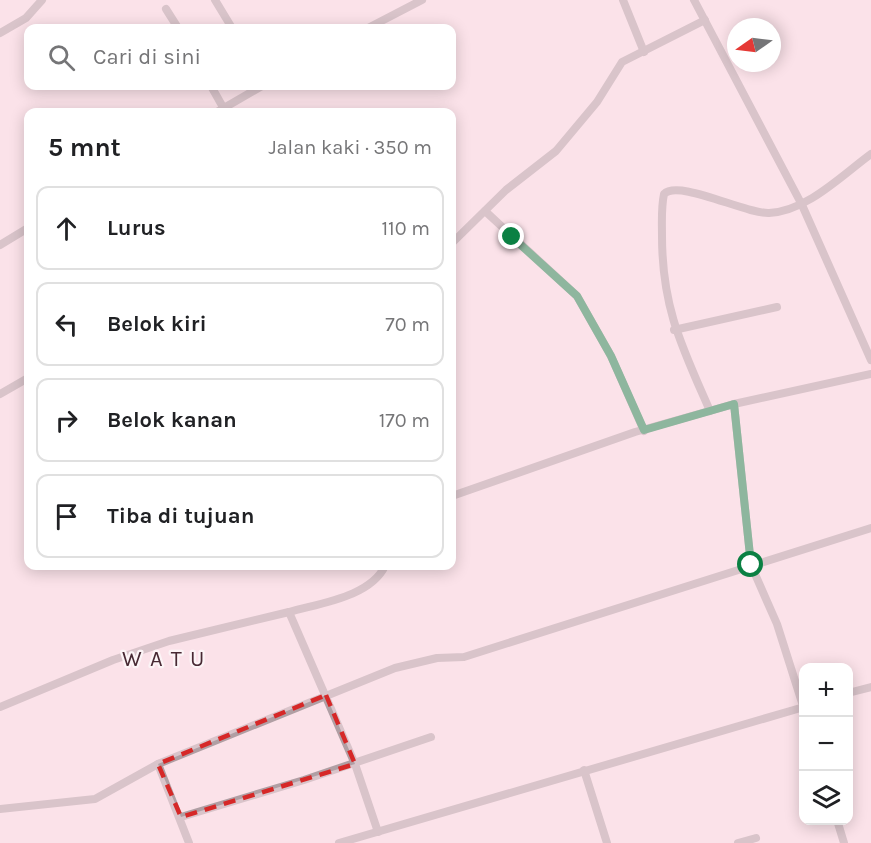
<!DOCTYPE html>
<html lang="id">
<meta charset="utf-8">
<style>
body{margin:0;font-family:Karla,sans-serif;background:#f2f2f2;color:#202124}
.controls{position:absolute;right:18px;bottom:18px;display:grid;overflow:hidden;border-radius:12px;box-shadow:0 3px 15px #0003}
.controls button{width:54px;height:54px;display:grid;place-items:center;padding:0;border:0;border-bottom:2px solid #e0e0e0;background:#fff;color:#202124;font:30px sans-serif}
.compass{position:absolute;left:727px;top:18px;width:54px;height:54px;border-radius:50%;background:#fff;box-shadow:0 3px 15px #0003;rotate:256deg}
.stop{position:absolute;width:18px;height:18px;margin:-14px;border:4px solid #0b8043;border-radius:50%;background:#fff}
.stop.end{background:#0b8043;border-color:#fff;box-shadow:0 2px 6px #0008}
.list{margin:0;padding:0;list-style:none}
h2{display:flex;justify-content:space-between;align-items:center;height:78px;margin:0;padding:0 24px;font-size:26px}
h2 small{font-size:20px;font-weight:400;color:#757577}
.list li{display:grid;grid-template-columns:39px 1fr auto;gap:18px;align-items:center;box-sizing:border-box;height:84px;margin:0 12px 12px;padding:0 12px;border:2px solid #e0e0e0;border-radius:12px}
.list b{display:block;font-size:22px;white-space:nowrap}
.list em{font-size:20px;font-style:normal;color:#757577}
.icon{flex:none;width:33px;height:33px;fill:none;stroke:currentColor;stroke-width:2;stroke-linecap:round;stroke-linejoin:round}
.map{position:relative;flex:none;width:871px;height:843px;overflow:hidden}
.search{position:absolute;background:#fff;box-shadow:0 3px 15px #0003;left:24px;top:24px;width:432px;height:66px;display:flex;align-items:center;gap:15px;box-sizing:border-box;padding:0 21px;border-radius:12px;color:#757577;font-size:22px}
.panel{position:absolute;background:#fff;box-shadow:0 3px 15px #0003;left:24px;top:108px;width:432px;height:462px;border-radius:12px}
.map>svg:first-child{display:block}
</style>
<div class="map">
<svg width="871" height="843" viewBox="0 0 871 843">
<rect width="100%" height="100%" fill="#fbe2e9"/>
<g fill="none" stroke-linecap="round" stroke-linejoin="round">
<g stroke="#b09fa4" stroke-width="8">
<path d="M215,0L232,28"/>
<path d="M623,0L644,52"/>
<path d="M694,0L802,205L871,360"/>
<path d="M166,9L178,28"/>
<path d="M368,28L422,0"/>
<path d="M0,33L26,18L42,0"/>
<path d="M211,86L224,109"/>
<path d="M217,112L262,86"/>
<path d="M485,211L577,296L611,356L644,431"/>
<path d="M452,243L506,190L556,151L597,102L622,62L705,20"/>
<path d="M0,245L28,228"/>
<path d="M674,330L777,307"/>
<path d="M0,394L28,378"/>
<path d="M734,404L751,565L777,624L804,709"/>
<path d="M710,411C682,347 662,308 662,236C662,222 661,208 664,194C678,179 746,214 769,213C807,211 841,176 871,154"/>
<path d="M452,496L635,432L734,404L871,374"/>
<path d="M848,693L871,687"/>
<path d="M0,707L113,660L169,641L289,612"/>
<path d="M158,764L395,668L437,658L464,657L871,528"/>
<path d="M584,770L607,843"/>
<path d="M0,809L95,799L158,764L189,843"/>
<path d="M181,817L304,780L431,737"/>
<path d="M837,820L844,843"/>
<path d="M378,832L355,764L289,612C320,603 370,597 385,566"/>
<path d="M339,843L804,707"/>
<path d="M738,843L756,838"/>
</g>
</g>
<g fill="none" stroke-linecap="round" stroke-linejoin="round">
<path stroke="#0b8043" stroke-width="8" d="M512,237L577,296L611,356L644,430L734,404L751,565"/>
</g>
<path d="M0 0H871V843H0ZM326,695L355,764L181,817L158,764Z" fill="#fbe2e9" fill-opacity=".55" fill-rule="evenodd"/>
<path fill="none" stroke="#d62828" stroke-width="4.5" stroke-dasharray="12 8" stroke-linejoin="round" d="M326,695L355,764L181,817L158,764Z"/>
<g text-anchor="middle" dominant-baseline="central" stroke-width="4.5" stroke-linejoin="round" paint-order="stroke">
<g font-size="22" letter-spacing="1.5" fill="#472933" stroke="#fcf4f6">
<text x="164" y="659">W A T U</text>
</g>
</g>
</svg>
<div class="controls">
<button>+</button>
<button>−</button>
<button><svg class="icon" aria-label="layers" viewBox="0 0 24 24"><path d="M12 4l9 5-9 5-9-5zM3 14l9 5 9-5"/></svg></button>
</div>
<svg class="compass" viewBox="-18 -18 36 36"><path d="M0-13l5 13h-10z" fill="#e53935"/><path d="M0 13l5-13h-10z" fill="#757577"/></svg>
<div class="stop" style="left:751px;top:565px"></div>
<div class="stop end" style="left:512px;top:237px"></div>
<div class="search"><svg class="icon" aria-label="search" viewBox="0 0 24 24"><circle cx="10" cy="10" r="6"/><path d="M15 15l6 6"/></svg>Cari di sini</div>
<section class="panel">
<h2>5 mnt<small>Jalan kaki · 350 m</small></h2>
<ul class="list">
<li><svg class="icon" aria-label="ahead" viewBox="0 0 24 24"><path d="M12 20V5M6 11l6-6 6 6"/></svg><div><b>Lurus</b></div><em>110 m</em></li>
<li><svg class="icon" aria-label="left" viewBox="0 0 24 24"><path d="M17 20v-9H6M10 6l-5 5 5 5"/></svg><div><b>Belok kiri</b></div><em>70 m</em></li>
<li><svg class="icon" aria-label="right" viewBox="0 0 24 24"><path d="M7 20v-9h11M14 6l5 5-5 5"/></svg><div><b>Belok kanan</b></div><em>170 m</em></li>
<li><svg class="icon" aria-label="arrive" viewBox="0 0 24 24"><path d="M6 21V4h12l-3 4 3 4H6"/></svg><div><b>Tiba di tujuan</b></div></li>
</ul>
</section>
</div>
